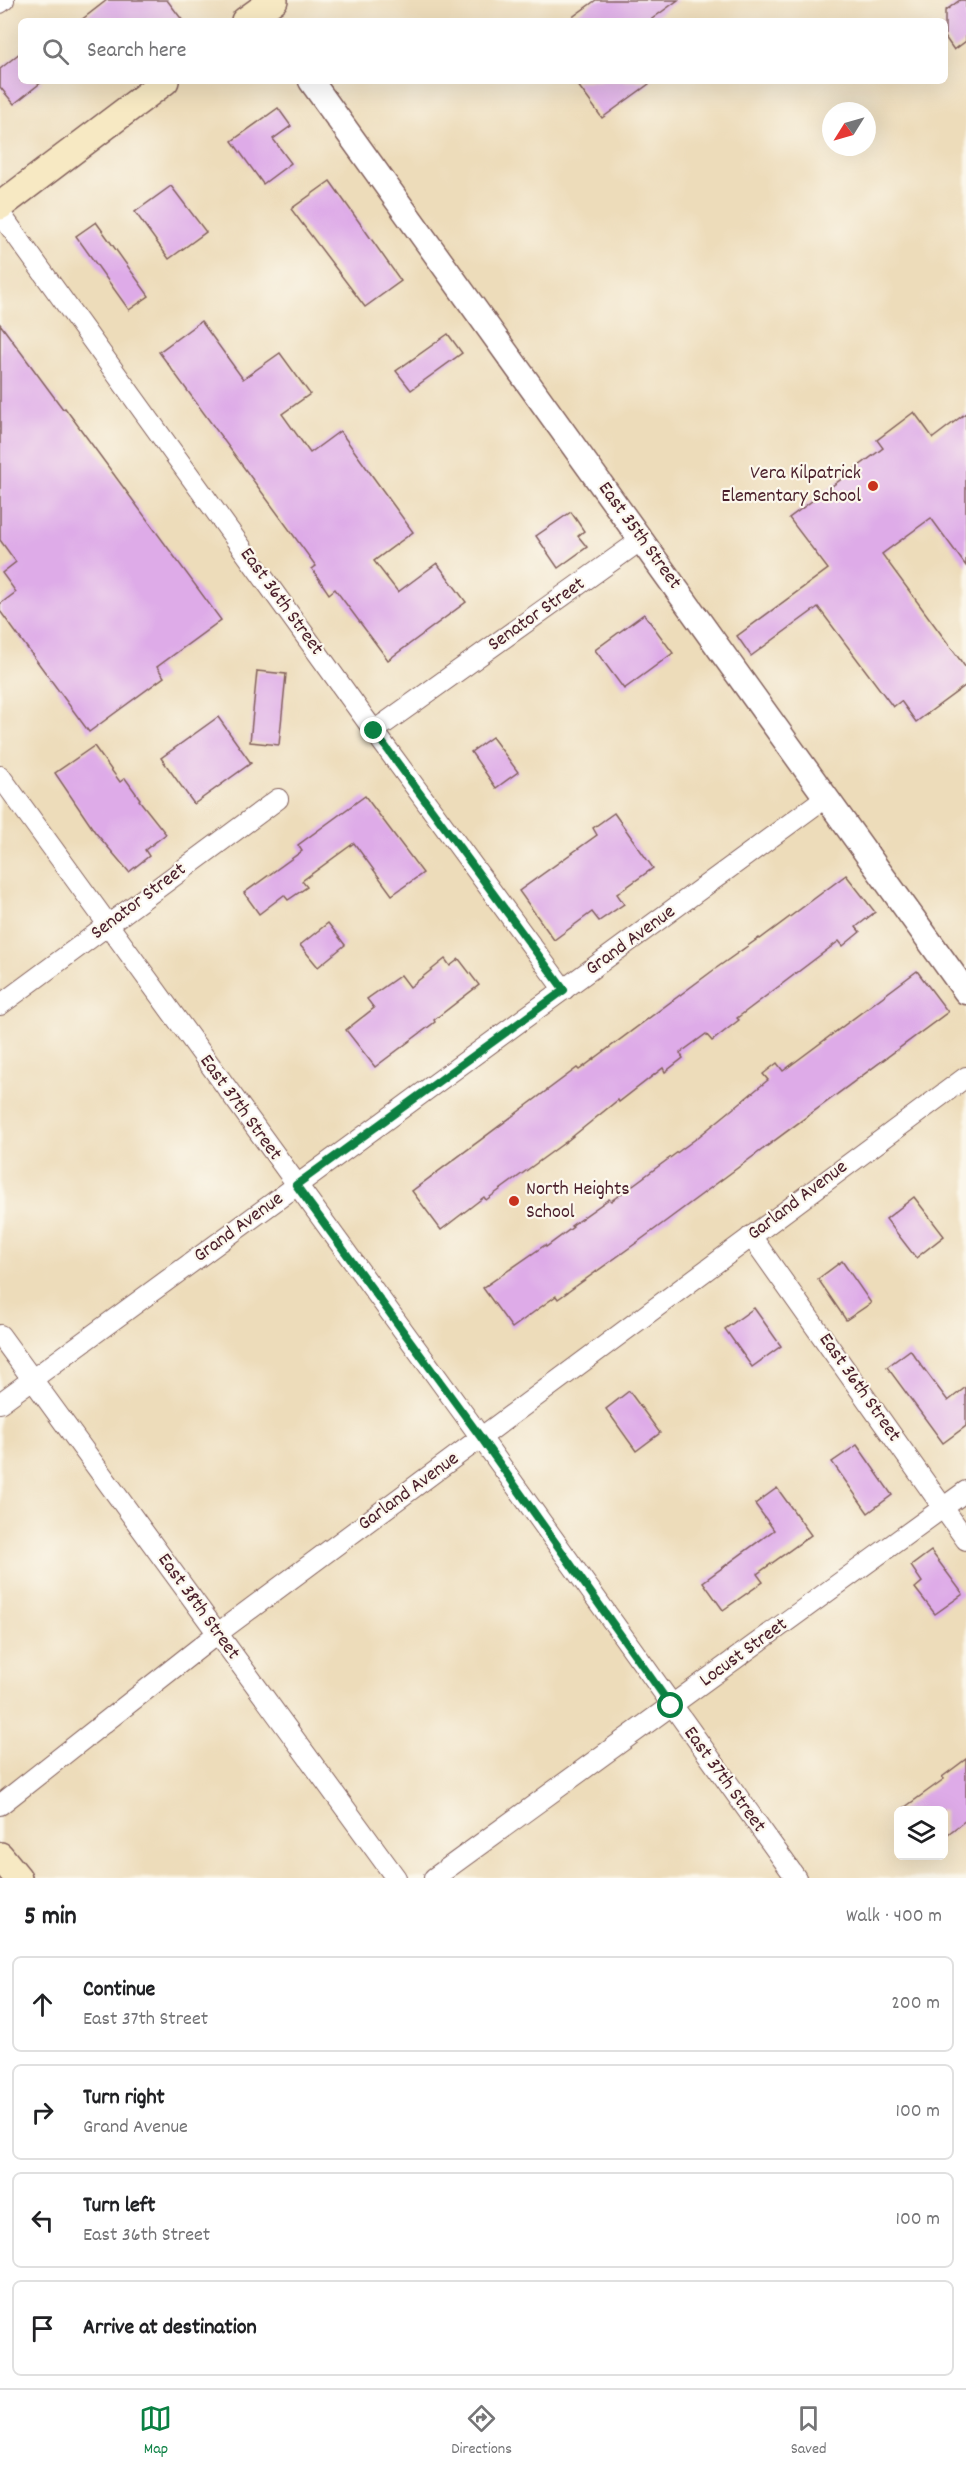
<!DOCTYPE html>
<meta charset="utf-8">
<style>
body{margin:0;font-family:Dekko,sans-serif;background:#f6f6f6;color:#202124}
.controls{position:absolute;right:18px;bottom:18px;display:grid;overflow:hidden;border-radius:9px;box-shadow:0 6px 24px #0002}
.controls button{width:54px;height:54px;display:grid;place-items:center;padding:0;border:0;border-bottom:2px solid #e0e0e0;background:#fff;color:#202124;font:30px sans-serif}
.compass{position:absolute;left:822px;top:102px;width:54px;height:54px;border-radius:50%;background:#fff;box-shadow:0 6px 24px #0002;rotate:233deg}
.stop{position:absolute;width:18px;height:18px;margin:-14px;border:4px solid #0b8043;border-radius:50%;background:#fff}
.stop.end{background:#0b8043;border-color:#fff;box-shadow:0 2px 6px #0008}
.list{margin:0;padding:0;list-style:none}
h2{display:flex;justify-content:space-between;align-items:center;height:78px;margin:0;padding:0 24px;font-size:26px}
h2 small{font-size:20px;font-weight:400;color:#757577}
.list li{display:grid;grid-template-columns:39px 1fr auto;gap:18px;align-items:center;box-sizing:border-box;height:96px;margin:0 12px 12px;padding:0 12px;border:2px solid #e0e0e0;border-radius:9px}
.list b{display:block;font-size:22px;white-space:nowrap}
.list p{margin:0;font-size:20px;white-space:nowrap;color:#757577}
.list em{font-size:20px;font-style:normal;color:#757577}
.icon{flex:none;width:33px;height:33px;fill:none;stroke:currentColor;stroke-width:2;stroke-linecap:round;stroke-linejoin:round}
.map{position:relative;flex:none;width:966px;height:1878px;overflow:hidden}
.search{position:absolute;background:#fff;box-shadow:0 6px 24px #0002;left:18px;right:18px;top:18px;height:66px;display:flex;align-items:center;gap:15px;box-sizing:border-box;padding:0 21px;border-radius:9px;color:#757577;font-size:22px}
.sheet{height:510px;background:#fff}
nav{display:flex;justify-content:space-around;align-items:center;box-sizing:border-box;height:84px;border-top:2px solid #e0e0e0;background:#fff;font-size:16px;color:#757577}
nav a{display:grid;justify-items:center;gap:3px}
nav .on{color:#0b8043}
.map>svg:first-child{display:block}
</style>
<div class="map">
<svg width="966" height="1878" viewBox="0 0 966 1878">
<rect width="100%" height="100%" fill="#fbf7ec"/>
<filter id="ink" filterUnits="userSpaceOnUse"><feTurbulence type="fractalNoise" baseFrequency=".0167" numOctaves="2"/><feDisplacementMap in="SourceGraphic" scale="12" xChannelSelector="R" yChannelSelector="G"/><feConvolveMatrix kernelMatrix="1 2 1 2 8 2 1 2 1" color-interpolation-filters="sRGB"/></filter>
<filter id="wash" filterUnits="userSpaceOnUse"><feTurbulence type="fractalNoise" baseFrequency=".008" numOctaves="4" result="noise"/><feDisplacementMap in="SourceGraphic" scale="24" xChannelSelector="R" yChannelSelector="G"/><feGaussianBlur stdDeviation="1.35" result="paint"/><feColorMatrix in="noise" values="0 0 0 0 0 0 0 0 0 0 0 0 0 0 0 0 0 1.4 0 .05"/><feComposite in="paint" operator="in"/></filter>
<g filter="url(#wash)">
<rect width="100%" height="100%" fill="#eddcba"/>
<g id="blocks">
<g fill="#deabe8">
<path d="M107,0H167L183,21H80Z"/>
<path d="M596,0H678L649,21H567Z"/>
<path d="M960,0H966V41L954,50L945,37V11Z"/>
<path d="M21,52V81H43L14,104L0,87V69Z"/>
<path d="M575,81H653L602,118Z"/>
<path d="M278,108L291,126L273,139L291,163L263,184L232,141Z"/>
<path d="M330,181L401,281L365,307L291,209Z"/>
<path d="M171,186L206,232L169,259L135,212Z"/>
<path d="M96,222L149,296L129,310L76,236Z"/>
<path d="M201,321L243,379L280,353L310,394L282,414L310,453L340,431L368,470L413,532L374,561L398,592L437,563L466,602L388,660L335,589L329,594L312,569L316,566L159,352Z"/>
<path d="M0,324L63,409L65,408L221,620L157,667L164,677L89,732L0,611V604L16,592L2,573L16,562L0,540Z"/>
<path d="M448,334L462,353L411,390L396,371Z"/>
<path d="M914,412L933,438L966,413V566L931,518L882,554L966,668V685L916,722L901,701L893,707L818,607L751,656L737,636L828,569L789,518L883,448L877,440Z"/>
<path d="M571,512L584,531L578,536L587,547L558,568L536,536Z"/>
<path d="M644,614L673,653L624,689L595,650Z"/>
<path d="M257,671L286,674L279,745L250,742Z"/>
<path d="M218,717L251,763L194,804L161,758Z"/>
<path d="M492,737L518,772L496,788L471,752Z"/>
<path d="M94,746L120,782L125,778L140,799L139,800L166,834L145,850L149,856L129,872L95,832L55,773Z"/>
<path d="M365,796L423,873L392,895L354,843L302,881L307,887L288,900L284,895L259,914L244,893L302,851L298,845Z"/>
<path d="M614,813L653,868L617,894L624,904L599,921L592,912L554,940L519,891L597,835L593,828Z"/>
<path d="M846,875L875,912L856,927L860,932L843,946L839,941L737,1018L739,1020L712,1041L706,1034L680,1053L683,1058L665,1072L663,1068L619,1102L618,1100L567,1141L486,1200L484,1197L441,1230L412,1191L577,1068L579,1070L715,969L759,938L760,939Z"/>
<path d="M328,923L345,945L318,967L300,945Z"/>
<path d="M445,959L450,966L459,959L479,985L434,1020L435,1022L375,1067L346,1030L374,1008L367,999L401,975L410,987Z"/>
<path d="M917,971L948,1012L639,1241L558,1299L556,1296L512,1328L483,1288L545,1245L546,1247L573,1227L571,1226L609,1199L611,1201L697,1138L768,1080L763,1074L777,1063L783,1071Z"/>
<path d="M914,1197L944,1236L916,1258L886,1219Z"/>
<path d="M842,1261L871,1303L846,1320L818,1279Z"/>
<path d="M754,1308L781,1346L752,1367L725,1329Z"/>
<path d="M910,1350L948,1401L966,1387V1426L943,1443L887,1367Z"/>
<path d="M629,1391L660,1433L636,1451L606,1409Z"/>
<path d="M857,1445L892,1495L868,1513L832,1462Z"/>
<path d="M777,1488L811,1535L757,1574L763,1582L723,1610L703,1582L774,1530L755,1504Z"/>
<path d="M931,1551L963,1594L935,1614L915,1588L922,1582L911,1566Z"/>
<path d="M966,1759V1820L944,1837V1810H901L944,1779L942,1777Z"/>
</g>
</g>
</g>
<g filter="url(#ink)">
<use href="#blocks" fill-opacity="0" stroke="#83615d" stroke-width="1.5"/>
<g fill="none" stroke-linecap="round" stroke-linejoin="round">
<g stroke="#83615d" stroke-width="22">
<g id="minor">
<path d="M0,3L4,0"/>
<path d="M0,213L374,731L564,990"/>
<path d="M374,731L641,540"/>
<path d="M0,776L482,1439L796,1878"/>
<path d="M0,1005L278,799"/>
<path d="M751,1236L966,1540"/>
<path d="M0,1335L396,1878"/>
<path d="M0,1403L826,797"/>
<path d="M0,1805L218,1633L966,1077"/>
<path d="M434,1878L966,1491"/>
</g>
</g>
<g stroke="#83615d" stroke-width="27">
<path id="tertiary" d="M311,81L966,992"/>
</g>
<g stroke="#83615d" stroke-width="30">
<g id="secondary">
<path d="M245,21L274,0"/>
<path d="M0,206L165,81"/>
<path d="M0,1856L18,1878"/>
</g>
</g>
<use href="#minor" stroke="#fff" stroke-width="20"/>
<use href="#tertiary" stroke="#fff" stroke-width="24"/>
<use href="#secondary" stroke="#f7e9c3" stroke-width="27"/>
</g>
</g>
<g fill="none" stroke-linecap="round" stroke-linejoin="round" filter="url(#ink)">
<path stroke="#0b8043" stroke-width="8" d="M374,731L564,990L296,1185L482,1439L671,1706"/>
</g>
<g fill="#c8321e" stroke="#fbf7ec" stroke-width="2">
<circle cx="873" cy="486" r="6"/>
<circle cx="514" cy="1201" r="6"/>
</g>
<g text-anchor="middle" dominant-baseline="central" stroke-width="4.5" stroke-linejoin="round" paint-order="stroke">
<g font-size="20" fill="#4a1f2b" stroke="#fbf7ec" text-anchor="end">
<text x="861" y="474">Vera Kilpatrick<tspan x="861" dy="23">Elementary School</tspan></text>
<text x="526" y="1190" text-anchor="start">North Heights<tspan x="526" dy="23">School</tspan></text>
</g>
<g font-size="20" fill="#4a1f2b" stroke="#fbf7ec">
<text transform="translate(639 536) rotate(54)">East 35th Street</text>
<text transform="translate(281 602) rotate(54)">East 36th Street</text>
<text transform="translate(537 615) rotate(-35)">Senator Street</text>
<text transform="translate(139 902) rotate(-37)">Senator Street</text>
<text transform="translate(631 941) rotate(-36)">Grand Avenue</text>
<text transform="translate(240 1108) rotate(54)">East 37th Street</text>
<text transform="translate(798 1201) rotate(-37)">Garland Avenue</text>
<text transform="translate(239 1228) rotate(-36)">Grand Avenue</text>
<text transform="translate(859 1388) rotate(55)">East 36th Street</text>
<text transform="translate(409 1492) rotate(-36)">Garland Avenue</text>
<text transform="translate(198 1607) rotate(54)">East 38th Street</text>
<text transform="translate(744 1653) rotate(-36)">Locust Street</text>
<text transform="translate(724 1780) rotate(54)">East 37th Street</text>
</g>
</g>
</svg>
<div class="controls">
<button><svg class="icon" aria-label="layers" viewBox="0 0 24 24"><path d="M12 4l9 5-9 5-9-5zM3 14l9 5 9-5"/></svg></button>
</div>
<svg class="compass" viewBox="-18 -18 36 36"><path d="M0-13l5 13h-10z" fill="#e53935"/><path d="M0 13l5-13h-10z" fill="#757577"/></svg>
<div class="stop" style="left:671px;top:1706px"></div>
<div class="stop end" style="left:374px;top:731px"></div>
<div class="search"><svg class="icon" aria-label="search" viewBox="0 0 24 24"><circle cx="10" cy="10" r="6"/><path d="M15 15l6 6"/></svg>Search here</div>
</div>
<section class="sheet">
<h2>5 min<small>Walk · 400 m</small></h2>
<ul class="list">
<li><svg class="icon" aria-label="ahead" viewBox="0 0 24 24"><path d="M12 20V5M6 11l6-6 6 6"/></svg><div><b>Continue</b><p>East 37th Street</p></div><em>200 m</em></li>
<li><svg class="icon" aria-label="right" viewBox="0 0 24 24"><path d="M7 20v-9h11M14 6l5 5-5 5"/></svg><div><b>Turn right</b><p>Grand Avenue</p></div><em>100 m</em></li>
<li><svg class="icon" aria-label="left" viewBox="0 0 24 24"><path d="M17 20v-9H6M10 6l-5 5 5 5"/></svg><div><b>Turn left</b><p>East 36th Street</p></div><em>100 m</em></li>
<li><svg class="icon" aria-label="arrive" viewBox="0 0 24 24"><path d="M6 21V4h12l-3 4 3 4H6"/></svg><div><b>Arrive at destination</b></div></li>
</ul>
</section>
<nav>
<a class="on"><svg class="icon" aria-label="map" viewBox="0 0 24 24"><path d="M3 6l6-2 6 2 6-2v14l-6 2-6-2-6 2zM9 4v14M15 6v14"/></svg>Map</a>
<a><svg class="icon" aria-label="directions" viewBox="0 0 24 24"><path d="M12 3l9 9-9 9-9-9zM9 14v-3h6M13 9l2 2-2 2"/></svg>Directions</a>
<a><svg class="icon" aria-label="saved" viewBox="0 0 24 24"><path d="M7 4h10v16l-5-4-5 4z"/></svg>Saved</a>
</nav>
